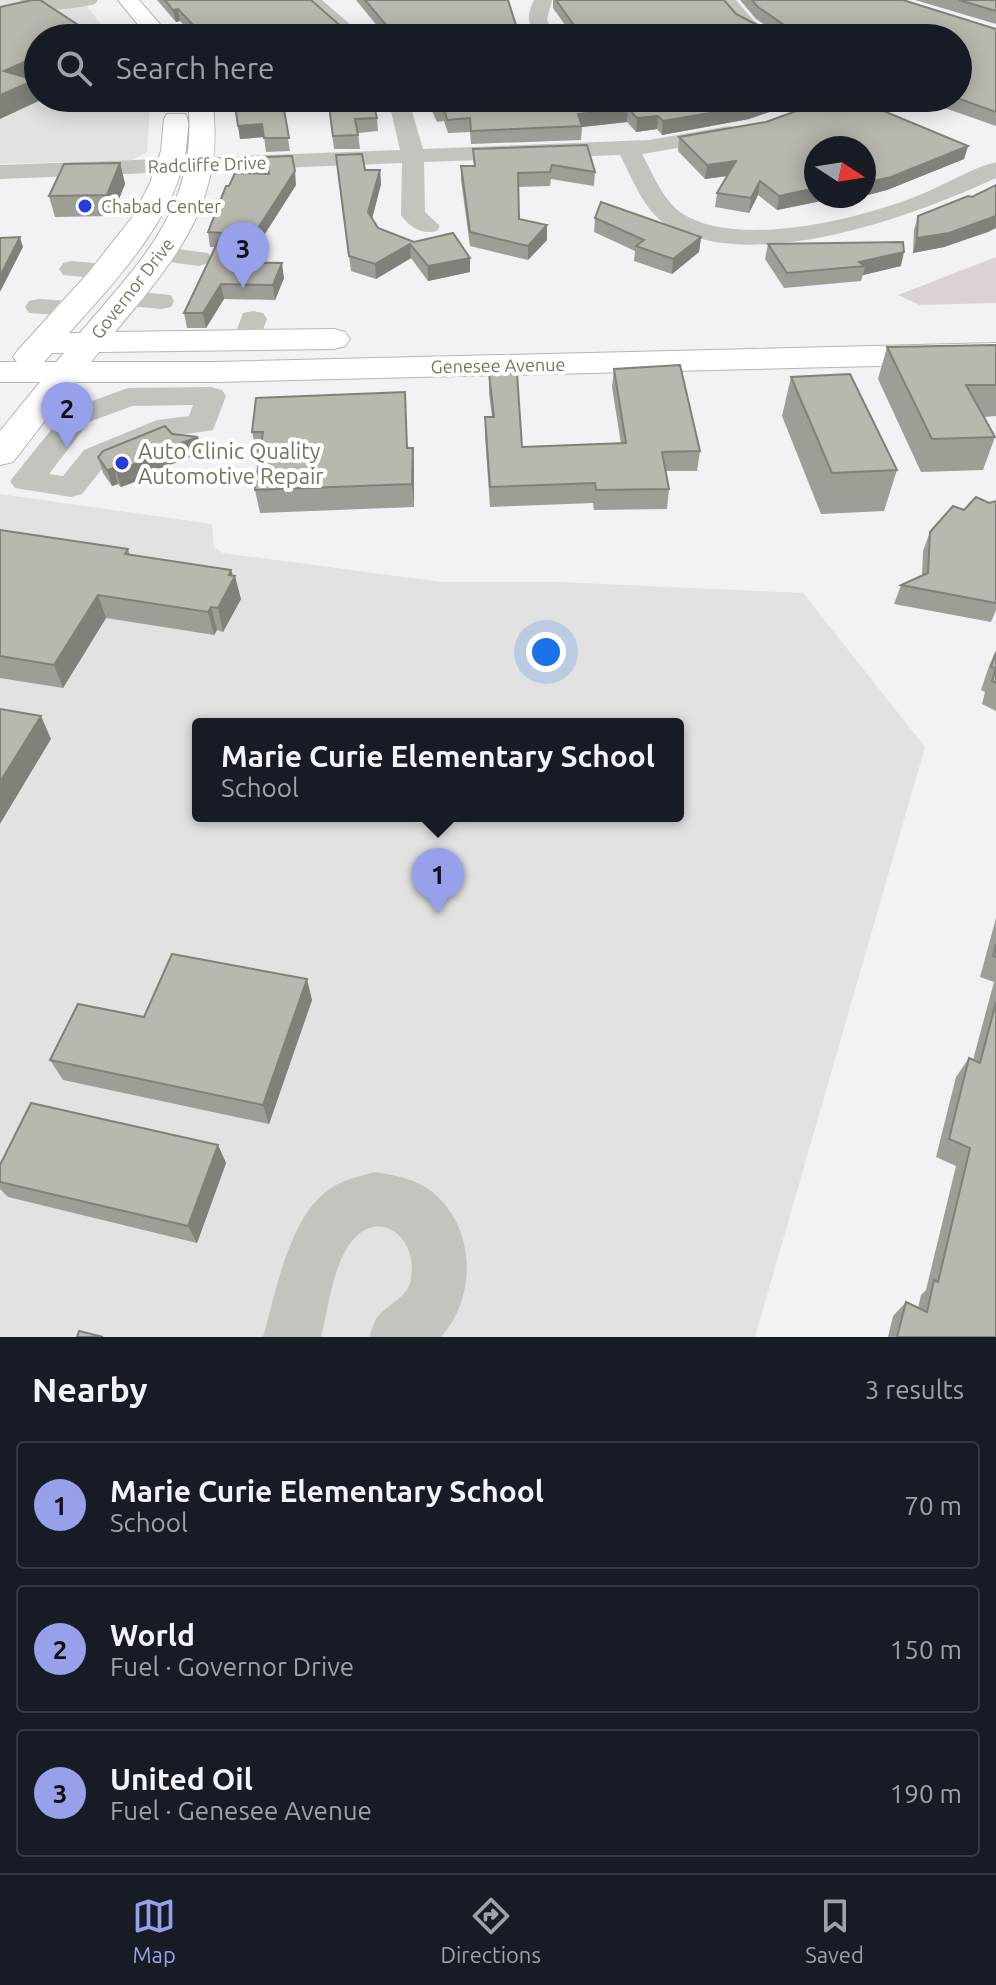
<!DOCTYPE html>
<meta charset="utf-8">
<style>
body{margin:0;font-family:Ubuntu,sans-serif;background:#242831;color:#f1f3f6}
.compass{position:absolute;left:804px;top:136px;width:72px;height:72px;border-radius:50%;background:#171b24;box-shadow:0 4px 20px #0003;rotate:102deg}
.you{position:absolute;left:546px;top:652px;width:28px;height:28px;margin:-20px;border:6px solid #fff;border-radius:50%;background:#1a73e8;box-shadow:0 0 0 12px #1a73e833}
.badge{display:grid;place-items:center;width:52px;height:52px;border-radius:50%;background:#97a0ea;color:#111;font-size:26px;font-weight:700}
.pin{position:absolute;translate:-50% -66px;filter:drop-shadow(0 2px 4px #0008)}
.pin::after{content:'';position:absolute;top:42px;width:28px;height:24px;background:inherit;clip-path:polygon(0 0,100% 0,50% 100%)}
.popup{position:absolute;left:192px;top:718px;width:492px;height:104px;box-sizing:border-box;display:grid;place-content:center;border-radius:8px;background:#171b24;filter:drop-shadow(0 2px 6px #0005);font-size:26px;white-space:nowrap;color:#9ea1a6}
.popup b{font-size:30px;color:#f1f3f6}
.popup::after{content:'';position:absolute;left:50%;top:100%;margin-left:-16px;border:16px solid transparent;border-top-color:#171b24}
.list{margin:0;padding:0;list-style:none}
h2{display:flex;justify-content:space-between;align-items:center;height:104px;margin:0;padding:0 32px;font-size:34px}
h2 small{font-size:26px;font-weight:400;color:#9ea1a6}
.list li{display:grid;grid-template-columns:52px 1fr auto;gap:24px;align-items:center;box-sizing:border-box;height:128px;margin:0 16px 16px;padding:0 16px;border:2px solid #363941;border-radius:8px}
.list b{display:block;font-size:30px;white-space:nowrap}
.list p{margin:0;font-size:26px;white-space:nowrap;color:#9ea1a6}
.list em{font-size:26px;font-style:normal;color:#9ea1a6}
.icon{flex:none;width:44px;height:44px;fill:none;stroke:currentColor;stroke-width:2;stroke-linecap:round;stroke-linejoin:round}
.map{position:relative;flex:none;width:996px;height:1337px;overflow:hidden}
.search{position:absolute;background:#171b24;box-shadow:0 4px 20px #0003;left:24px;right:24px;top:24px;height:88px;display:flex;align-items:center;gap:20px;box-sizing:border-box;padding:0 28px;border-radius:44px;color:#9ea1a6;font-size:30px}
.sheet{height:536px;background:#171b24}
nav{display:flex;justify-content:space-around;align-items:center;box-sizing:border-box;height:112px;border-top:2px solid #363941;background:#171b24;font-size:22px;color:#9ea1a6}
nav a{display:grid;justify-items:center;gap:4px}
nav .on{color:#97a0ea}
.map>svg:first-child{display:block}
</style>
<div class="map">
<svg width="996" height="1337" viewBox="0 0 996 1337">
<rect width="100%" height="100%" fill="#f3f1f4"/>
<g fill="#e3e2e2" fill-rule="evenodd">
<path d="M0,0H82L112,38H38V98H147L150,108L147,152L131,160L0,164Z"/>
<path d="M0,494L212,524L214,547L223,553L441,582H559L803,593L925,747L755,1337H0ZM198,724H678V816H198Z"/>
</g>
<path fill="#dbd2d9" d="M996,257V303L920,305L898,295Z"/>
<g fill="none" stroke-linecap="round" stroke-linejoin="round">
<g stroke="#b6b7ae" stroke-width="2">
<g id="major">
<path d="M118,0H139L172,38H149Z"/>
<path d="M188,98H212C227,201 177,257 115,332L334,329L345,332L350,339L345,346L334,349L99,352L91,362H217L996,343V363L217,382H75L13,462L0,465V431L40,382H0V362H17L13,357L18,350L90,271L133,216L150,183L161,151L164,119L167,114H185C190,121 188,129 187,138C184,209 115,282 69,333H80C145,256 199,206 188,98ZM52,353H64L56,362H44Z"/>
</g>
</g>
<g fill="#c3c4bd" fill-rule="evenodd">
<path d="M20,0H98L95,4C75,9 36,14 20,0Z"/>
<path d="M302,0H322L366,38H345Z"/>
<path d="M534,0H552L547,20L556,38H537C528,24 526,15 534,0Z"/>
<path d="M717,0H736L754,21L779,38C745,38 737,27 717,0Z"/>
<path d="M388,98H408L423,149L649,140L729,126L737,128L740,133L737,138L642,154C653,174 663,201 683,214C739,249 859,219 917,196C943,186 969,169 996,162V178C914,216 752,276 667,225C644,211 632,178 620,155L424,162L425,212L440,226L437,231C422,235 409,227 401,215L402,163L0,179V165L400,150Z"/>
<path d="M162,247L208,253L212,258L208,263L199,266L153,260L149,255L153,250Z"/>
<path d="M72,261L115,265L119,271L115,277L106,279L63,275L59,269L63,263Z"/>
<path d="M127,291L171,295L174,301L171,307L161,309L118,305L114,299L118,293Z"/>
<path d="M39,299L83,302L87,308L83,314L73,316L29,313L25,307L29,301Z"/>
<path d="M253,311L263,313L267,319L257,346L247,348L237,346L233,340L243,313Z"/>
<path d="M211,387L222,390L226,396L213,430L174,436L106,464L82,494L71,497L15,488L10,481L67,410L128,388ZM193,405L189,416L157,420L84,450L63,476L49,474L89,422L132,406Z"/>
<path d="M374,1172C396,1175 421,1180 437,1196C476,1233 476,1298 441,1337H369C372,1330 374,1320 379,1315C390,1303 409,1296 411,1279C419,1234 374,1204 347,1248C332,1272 328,1310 321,1337H263C276,1292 290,1212 333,1187C345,1179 361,1176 374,1172Z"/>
</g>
<use href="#major" fill="#fff" fill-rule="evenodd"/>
</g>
<g fill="#9e9e96" fill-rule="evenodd">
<path d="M157,0H311L348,38H196L180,21L176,22Z"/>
<path d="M356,0H508L520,38H387Z"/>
<path d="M553,0H724L736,14L759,26L768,27L756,19L740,0H906L904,1L996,29V126L916,98H958V38L568,29L553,8Z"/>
<path d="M915,0H996V24Z"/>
<path d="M232,98H372L377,118L378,131L358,133L360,149H334L328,104L283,108L290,151L266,152L264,137L240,139L237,112Z"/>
<path d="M426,98H809L749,119L662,135L657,129L636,132L627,122L582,127L581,140L471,144L470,132L448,133L444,121L437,122Z"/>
<path d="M832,98H874L871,106L968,146L964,159L887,190L837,203L831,199L777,210L758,195L749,213L715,207L717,193L727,176L705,179L678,151L679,137L766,122ZM816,148L864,196H816Z"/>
<path d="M473,149L595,172L594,186L551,179L550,186L518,187L519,219L547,240L528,260L470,246L461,180V166H474Z"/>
<path d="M120,163L125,184L112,216L55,217L49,196Z"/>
<path d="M337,169L380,170L381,184L372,218L378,228L414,242L470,258V272L428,281L411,258L376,279L351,271Z"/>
<path d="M296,185L247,262L284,278L275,300L224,299L206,328H187L184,313L216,247H210L208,232Z"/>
<path d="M996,185V228L944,247L913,253L914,230L918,216L972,197Z"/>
<path d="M595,218L701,237L699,252L672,274L634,261L635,251L594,232Z"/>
<path d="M768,244L901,266L863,275L861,281L784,288L765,259Z"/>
<path d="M996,345V416L984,417L995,437L983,470L921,472L878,379L887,347Z"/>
<path d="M614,369L700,451L697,471H666L669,489L667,509L594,510L593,503L490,507L485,436V417H492L489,393V374L522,447L621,444L612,387Z"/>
<path d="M791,377L897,470L884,511L821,514L782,416Z"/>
<path d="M256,398L408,448H413L414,471V507L260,513L255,490L260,455H257L252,432Z"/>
<path d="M172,434L198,437L201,453L164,467V471L121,487L118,484L112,486L103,473L98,457Z"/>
<path d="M996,501V610L991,622L894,604L901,585L922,575L923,551L930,532L964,510Z"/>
<path d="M0,530L128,549L130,555L233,575L241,599L223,632L217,630L214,635L106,618L63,688L0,678Z"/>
<path d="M996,650V711L982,704L985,692L981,690L989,666Z"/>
<path d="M996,918V1337H888L893,1316L906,1302L918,1308L921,1295L926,1290L956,1166L936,1157L956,1077L969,1058L973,1060L994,982L980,977Z"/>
<path d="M312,1000L269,1124L63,1080L50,1060L144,1017Z"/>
<path d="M218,1145L226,1163L197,1243L8,1197L0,1189V1165Z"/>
</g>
<g fill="#81817a">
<path d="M178,9L180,21L176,22L173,10Z"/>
<path d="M38,56V78L10,91L4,71Z"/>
<path d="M35,80L38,90V98H40L41,100L0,119V95Z"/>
<path d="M281,98H328V104L283,108Z"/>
<path d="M774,98H809L749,119L662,135L663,121Z"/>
<path d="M628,108L627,122L582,127L578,114Z"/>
<path d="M658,116L657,129L636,132L637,118Z"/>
<path d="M262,124L264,137L240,139L238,126Z"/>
<path d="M968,146L964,159L887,190L837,203L839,196H864V183Z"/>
<path d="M736,161L734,175L705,179L707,165Z"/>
<path d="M120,163L125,184L112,216L107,195Z"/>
<path d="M380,170L381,184L370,227L368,212Z"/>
<path d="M295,171L296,185L238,276L236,262Z"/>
<path d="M760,181L758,195L749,213L751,198Z"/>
<path d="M816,188V196H832L831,199L777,210L779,196Z"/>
<path d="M996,216V228L988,232L944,247L913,253L917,238Z"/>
<path d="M547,225V240L528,260V246Z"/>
<path d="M20,237L23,247L0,292V276Z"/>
<path d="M701,237L699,252L672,274L673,259Z"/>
<path d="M410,244L411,258L376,279L375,264Z"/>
<path d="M904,252L901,266L863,275L865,266L859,262Z"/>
<path d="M470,258V272L428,281V266Z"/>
<path d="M282,263L284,278L275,300L273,285Z"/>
<path d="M221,284L224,299L206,328L203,313Z"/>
<path d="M198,437L201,453L164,467V471L121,487L116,471L160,451Z"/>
<path d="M413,448L414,471V507L412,484Z"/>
<path d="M114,468L118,484L112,486L107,470Z"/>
<path d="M231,570L234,579L235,576L241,599L223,632L218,608Z"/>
<path d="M98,595L106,618L63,688L54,665Z"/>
<path d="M211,607L217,630L214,635L208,612Z"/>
<path d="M41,716L51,739L0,824V782Z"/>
<path d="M307,979L312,1000L269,1124L263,1105Z"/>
<path d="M218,1145L226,1163L197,1243L188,1226Z"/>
</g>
<g fill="#b8b8ae" stroke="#81817a" stroke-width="2">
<path d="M32,0H40L95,36L88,38H38V56L4,71L35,80L0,95V7Z"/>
<path d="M165,0H311L344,29L348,38H203L193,25L178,9L173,10Z"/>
<path d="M365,0H508L520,38H397Z"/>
<path d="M556,0H724L736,14L759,26L781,29L784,25L758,7L752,0H903L996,29V112L957,98H958V38H526L576,28Z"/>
<path d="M959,0H996V11Z"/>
<path d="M234,98H282L289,138H264L262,124L238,126Z"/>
<path d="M328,98H372L377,118L355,119L358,135L333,136Z"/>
<path d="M432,98H774L751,106L663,121L658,116L637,118L628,108L578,114L582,126L471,131L470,118L447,120L444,108H437Z"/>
<path d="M832,98H872L869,105L968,146L891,177L864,183V148H816V188L779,196L760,181L751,198L717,193L736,161L707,165L679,137L766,122Z"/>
<path d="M587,145L595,172L552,165L550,172L518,173L519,219L547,225L528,246L470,232L461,166H475L473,149Z"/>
<path d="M362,154L365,170H380L368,212L378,228L414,242L453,233L470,258L428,266L410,244L375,264L349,256L336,155Z"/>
<path d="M292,156L295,171L236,262L282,263L273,285L221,284L203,313H184L222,233L208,232L226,186H229L235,173L269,174L267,157Z"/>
<path d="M120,163L107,195L49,196L64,164Z"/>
<path d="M996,185V216L949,233L917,238L918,216L968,196L972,197Z"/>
<path d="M601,202L701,237L673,259L636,246L644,240L595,218Z"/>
<path d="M20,237L0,276V238Z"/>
<path d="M903,242L904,252L859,262L865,266L787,273L768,244Z"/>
<path d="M996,345V385H966L995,437L932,439L887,347Z"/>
<path d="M680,365L700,451L662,452L669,489L596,490L595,483L490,487L485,417H494L489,374L517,373L522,447L626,443L614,369Z"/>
<path d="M850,374L897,470L832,473L791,377Z"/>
<path d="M405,392L407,448H413L412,484L255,490L263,432H252L256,398Z"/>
<path d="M165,426L172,434L198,437L160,451V455L116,471L114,468L107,470L98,457L103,451Z"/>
<path d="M976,497L989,503L996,501V603L901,585L928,573L930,532L953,506L964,510Z"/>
<path d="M0,530L128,549L125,554L231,570L229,575L235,576L218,608L211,607L208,612L98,595L54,665L0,656Z"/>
<path d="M996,653V683L992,681L996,668L991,667Z"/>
<path d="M0,709L41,716L0,782Z"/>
<path d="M996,944V957L993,956Z"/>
<path d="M172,954L307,979L263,1105L50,1060L78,1004L144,1017Z"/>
<path d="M996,1002V1337H897L906,1302L927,1312L934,1280L938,1282L970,1148L949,1139L969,1058L980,1063Z"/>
<path d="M31,1103L218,1145L188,1226L0,1182V1165Z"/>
<path d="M79,1331L103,1337H77Z"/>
</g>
<g fill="#2a3bdb" stroke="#fff" stroke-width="3">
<circle cx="85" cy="206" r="8"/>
<circle cx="122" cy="463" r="8"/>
</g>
<g text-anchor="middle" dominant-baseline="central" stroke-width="8" stroke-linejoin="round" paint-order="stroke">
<g font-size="18" fill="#72755d" stroke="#fff">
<text transform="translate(207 164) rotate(-2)">Radcliffe Drive</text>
<text transform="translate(132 288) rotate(-52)">Governor Drive</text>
<text transform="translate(498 365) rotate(-1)">Genesee Avenue</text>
</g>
<g font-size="18" fill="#72755d" stroke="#fff" text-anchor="start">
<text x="101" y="206">Chabad Center</text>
</g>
<g font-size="22" fill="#72755d" stroke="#fff" text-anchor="start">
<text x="138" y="450">Auto Clinic Quality<tspan x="138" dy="25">Automotive Repair</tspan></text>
</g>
</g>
</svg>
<svg class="compass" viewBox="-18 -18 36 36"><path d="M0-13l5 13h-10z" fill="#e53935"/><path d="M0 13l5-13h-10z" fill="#9ea1a6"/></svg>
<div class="you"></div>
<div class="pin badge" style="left:438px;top:914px">1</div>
<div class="popup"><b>Marie Curie Elementary School</b>School</div>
<div class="pin badge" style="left:67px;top:448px">2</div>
<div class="pin badge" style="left:243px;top:288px">3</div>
<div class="search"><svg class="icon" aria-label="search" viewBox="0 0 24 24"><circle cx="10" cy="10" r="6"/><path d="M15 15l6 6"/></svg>Search here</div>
</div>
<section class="sheet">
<h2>Nearby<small>3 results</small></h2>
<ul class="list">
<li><span class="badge">1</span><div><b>Marie Curie Elementary School</b><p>School</p></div><em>70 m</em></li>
<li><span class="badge">2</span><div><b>World</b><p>Fuel · Governor Drive</p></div><em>150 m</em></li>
<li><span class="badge">3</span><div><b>United Oil</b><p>Fuel · Genesee Avenue</p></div><em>190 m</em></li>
</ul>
</section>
<nav>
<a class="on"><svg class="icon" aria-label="map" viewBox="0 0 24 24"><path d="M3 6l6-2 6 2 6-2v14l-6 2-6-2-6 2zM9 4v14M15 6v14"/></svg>Map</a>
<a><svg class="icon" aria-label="directions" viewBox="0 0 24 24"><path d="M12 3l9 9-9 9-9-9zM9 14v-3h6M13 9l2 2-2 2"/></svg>Directions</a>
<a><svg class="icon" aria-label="saved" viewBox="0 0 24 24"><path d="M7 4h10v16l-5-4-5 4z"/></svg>Saved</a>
</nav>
